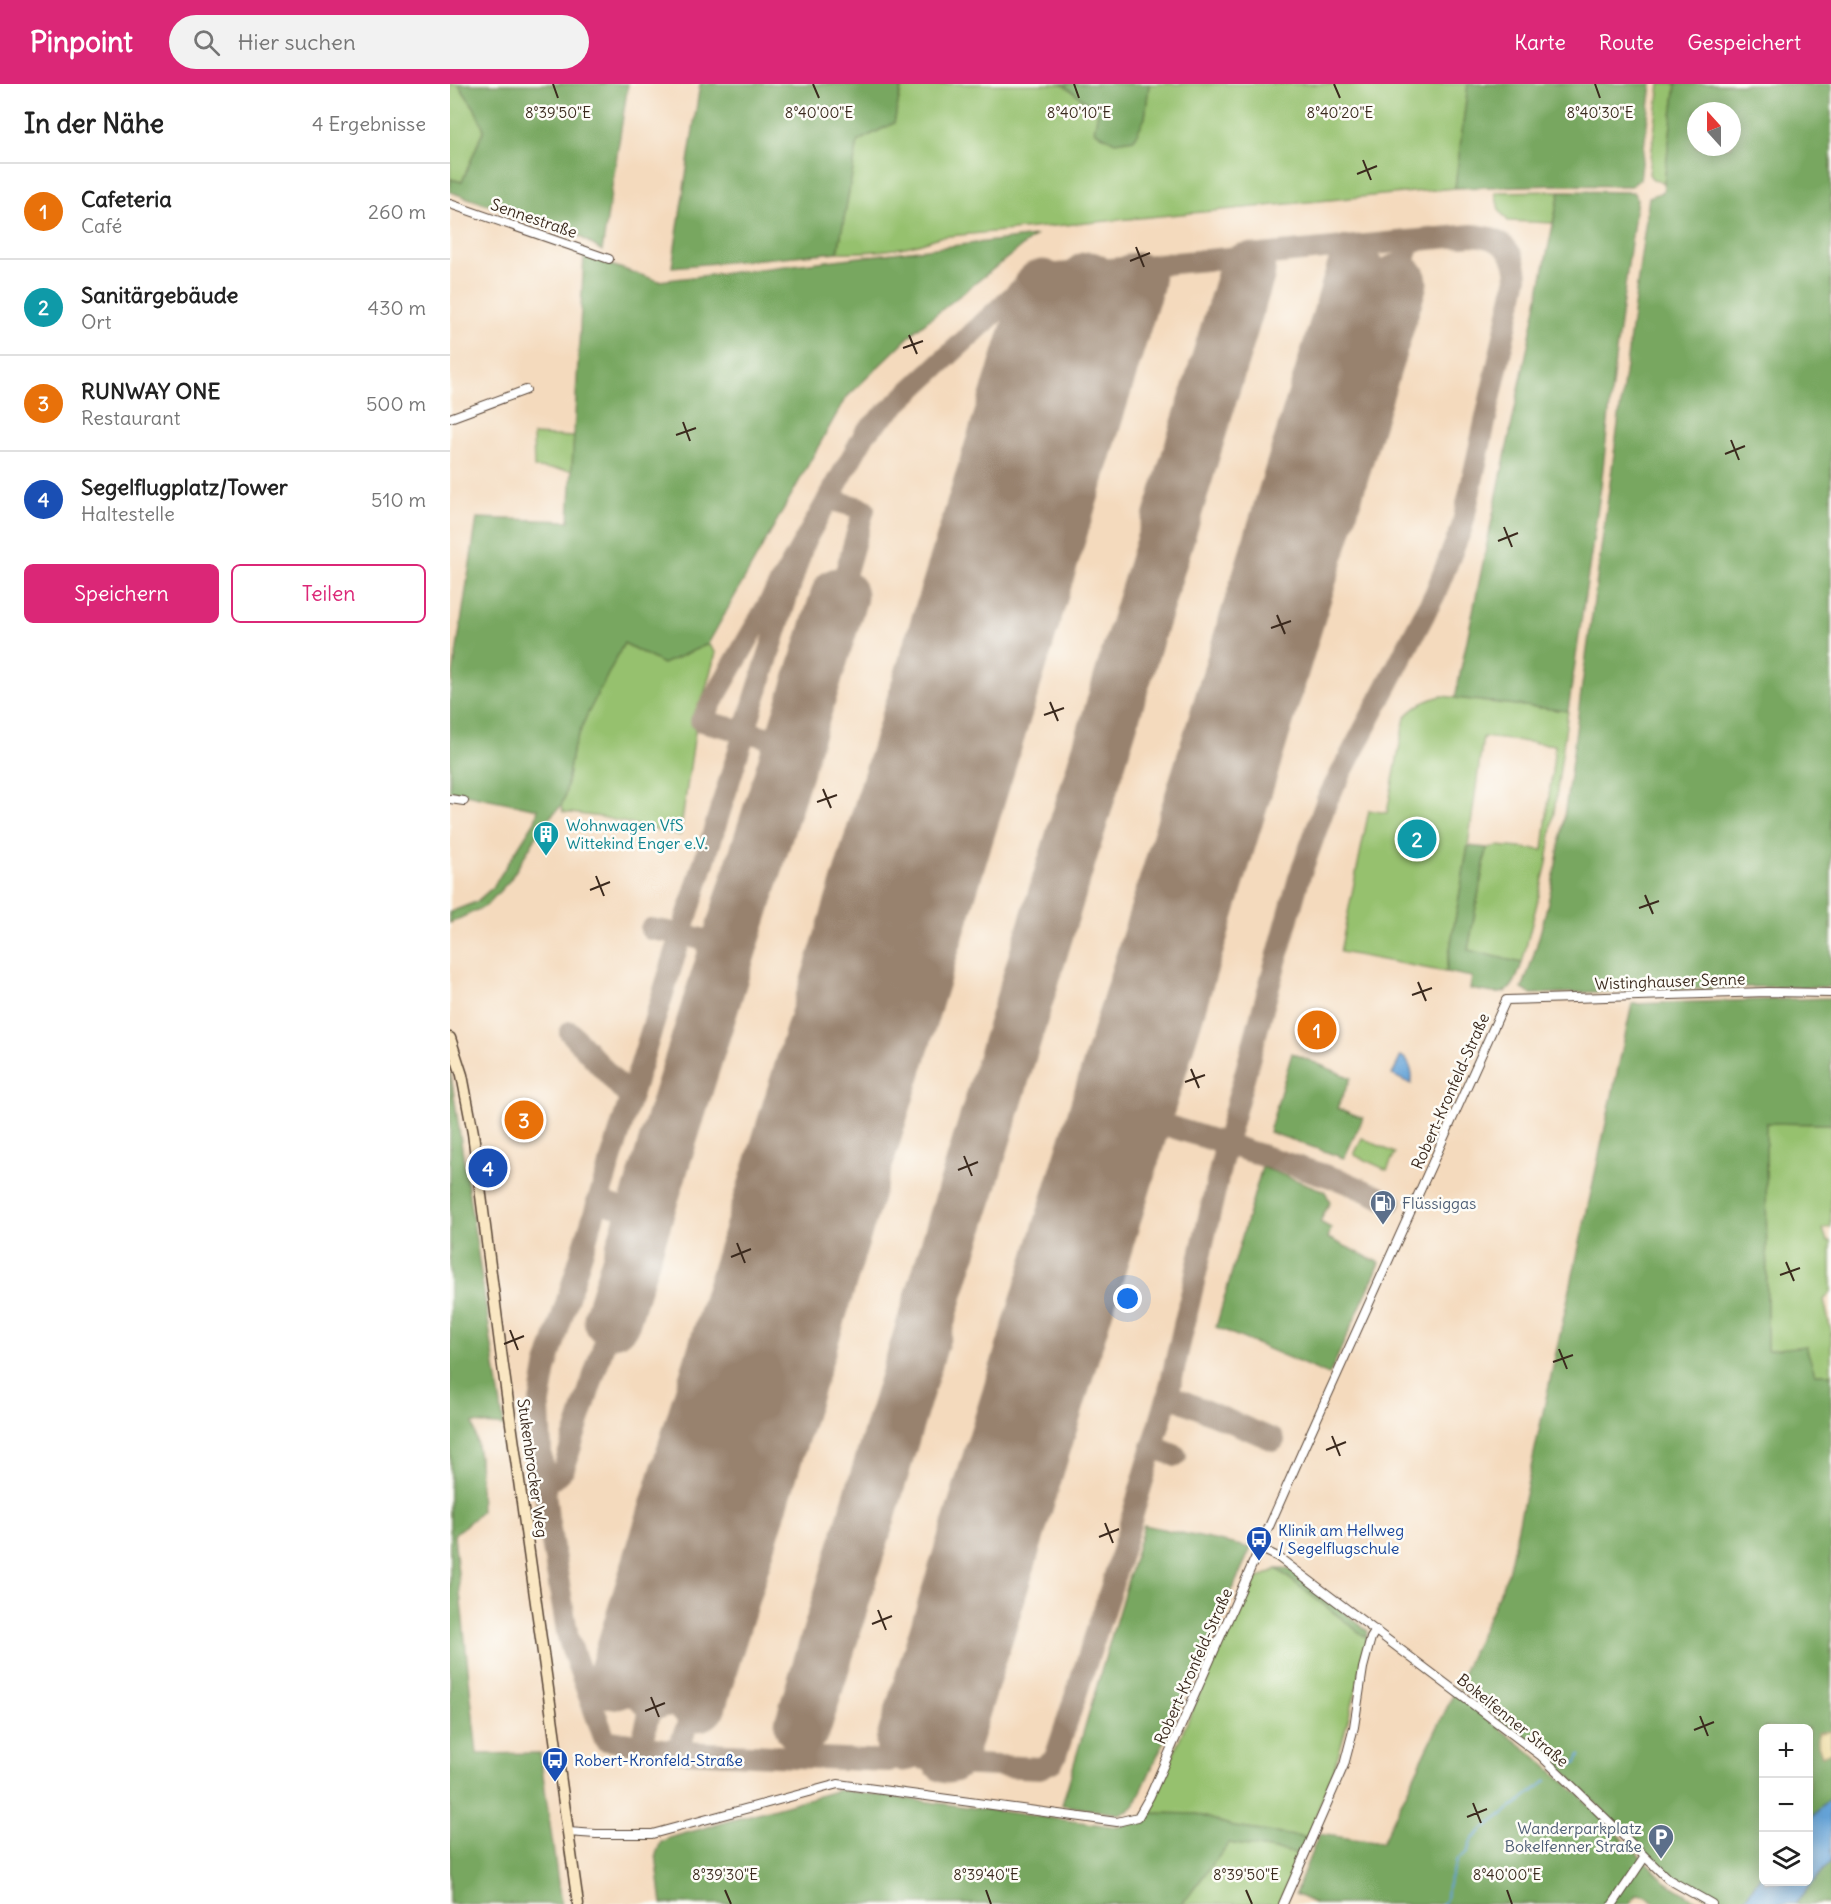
<!DOCTYPE html>
<html lang="de">
<meta charset="utf-8">
<style>
body{margin:0;font-family:Delius,sans-serif;background:#f2f2f2;color:#222}
.controls{position:absolute;right:18px;bottom:18px;display:grid;overflow:hidden;border-radius:9px;box-shadow:0 3px 15px #0003}
.controls button{width:54px;height:54px;display:grid;place-items:center;padding:0;border:0;border-bottom:2px solid #e0e0e0;background:#fff;color:#222;font:30px sans-serif}
.compass{position:absolute;left:1237px;top:18px;width:54px;height:54px;border-radius:50%;background:#fff;box-shadow:0 3px 15px #0003;rotate:339deg}
.you{position:absolute;left:678px;top:1215px;width:21px;height:21px;margin:-15px;border:4px solid #fff;border-radius:50%;background:#1a73e8;box-shadow:0 0 0 9px #1a73e833}
.badge{display:grid;place-items:center;width:39px;height:39px;border-radius:50%;background:#db2777;color:#fff;font-size:20px;font-weight:700}
.pin{position:absolute;translate:-50% -50%;border:3px solid #fff;box-shadow:0 2px 6px #0006}
.list{margin:0;padding:0;list-style:none}
h2{display:flex;justify-content:space-between;align-items:center;height:78px;margin:0;padding:0 24px;font-size:26px}
h2 small{font-size:20px;font-weight:400;color:#767676}
.list li{display:grid;grid-template-columns:39px 1fr auto;gap:18px;align-items:center;box-sizing:border-box;height:96px;padding:0 24px;border-top:2px solid #e0e0e0}
.list b{display:block;font-size:22px;white-space:nowrap}
.list p{margin:0;font-size:20px;white-space:nowrap;color:#767676}
.list em{font-size:20px;font-style:normal;color:#767676}
.actions{display:flex;gap:12px;padding:18px 24px}
.actions a{flex:1;padding:14px 0;border:2px solid #db2777;border-radius:9px;text-align:center;font-size:21px;color:#db2777}
.actions .main{background:#db2777;color:#fff}
.icon{flex:none;width:33px;height:33px;fill:none;stroke:currentColor;stroke-width:2;stroke-linecap:round;stroke-linejoin:round}
.map{position:relative;flex:none;width:1381px;height:1820px;overflow:hidden}
header{display:flex;align-items:center;gap:36px;box-sizing:border-box;height:84px;padding:0 30px;background:#db2777;color:#fff}
header strong{font-size:28px}
nav{display:flex;gap:33px;margin-inline-start:auto;font-size:21px}
.search{width:420px;height:54px;background:#f2f2f2;display:flex;align-items:center;gap:15px;box-sizing:border-box;padding:0 21px;border-radius:33px;color:#767676;font-size:22px}
main{display:flex}
aside{flex:1;background:#fff}
.map>svg:first-child{display:block}
</style>
<header>
<strong>Pinpoint</strong>
<div class="search"><svg class="icon" aria-label="search" viewBox="0 0 24 24"><circle cx="10" cy="10" r="6"/><path d="M15 15l6 6"/></svg>Hier suchen</div>
<nav><a>Karte</a><a>Route</a><a>Gespeichert</a></nav>
</header>
<main>
<aside>
<h2>In der Nähe<small>4 Ergebnisse</small></h2>
<ul class="list">
<li><span class="badge" style="background:#e8710a">1</span><div><b>Cafeteria</b><p>Café</p></div><em>260 m</em></li>
<li><span class="badge" style="background:#0f9aa8">2</span><div><b>Sanitärgebäude</b><p>Ort</p></div><em>430 m</em></li>
<li><span class="badge" style="background:#e8710a">3</span><div><b>RUNWAY ONE</b><p>Restaurant</p></div><em>500 m</em></li>
<li><span class="badge" style="background:#1a4fb4">4</span><div><b>Segelflugplatz/Tower</b><p>Haltestelle</p></div><em>510 m</em></li>
</ul>
<div class="actions"><a class="main">Speichern</a><a>Teilen</a></div>
</aside>
<div class="map">
<svg width="1381" height="1820" viewBox="0 0 1381 1820">
<rect width="100%" height="100%" fill="#fdfcf7"/>
<filter id="ink" filterUnits="userSpaceOnUse"><feTurbulence type="fractalNoise" baseFrequency=".0167" numOctaves="2"/><feDisplacementMap in="SourceGraphic" scale="12" xChannelSelector="R" yChannelSelector="G"/><feConvolveMatrix kernelMatrix="1 2 1 2 8 2 1 2 1" color-interpolation-filters="sRGB"/></filter>
<filter id="wash" filterUnits="userSpaceOnUse"><feTurbulence type="fractalNoise" baseFrequency=".008" numOctaves="4" result="noise"/><feDisplacementMap in="SourceGraphic" scale="24" xChannelSelector="R" yChannelSelector="G"/><feGaussianBlur stdDeviation="1.35" result="paint"/><feColorMatrix in="noise" values="0 0 0 0 0 0 0 0 0 0 0 0 0 0 0 0 0 1.4 0 .05"/><feComposite in="paint" operator="in"/></filter>
<g filter="url(#wash)">
<rect width="100%" height="100%" fill="#f4dabd"/>
<g fill="#96c16e" stroke="#687646" stroke-width="1.5">
<path d="M0,0H8L24,23L34,45L12,98L1,95L0,102Z"/>
<path d="M452,0H613L648,27L695,34L699,0H1018L1005,104L489,153C457,166 422,169 388,168L408,57L444,39Z"/>
<path d="M1210,0H1226L1214,98L1203,96L1199,90Z"/>
<path d="M1110,107L1103,139L1058,137L1049,126L1045,108Z"/>
<path d="M83,351L124,353L122,386L84,384Z"/>
<path d="M174,559L213,580L258,560L266,569L247,635L230,751L151,733L113,728L111,722L115,712L122,668L136,633Z"/>
<path d="M992,612L1118,627L1097,779L1072,879L1018,866L1037,764H1042L1047,762L1093,766L1105,661L1033,653L1018,762L996,888L890,868L919,726L937,729L955,633C967,621 976,616 992,612Z"/>
<path d="M1316,1039L1381,1040V1143L1373,1145L1377,1157H1381V1208L1374,1216L1381,1247V1290H1365L1317,1266Z"/>
<path d="M912,1054L945,1069L937,1086L904,1071Z"/>
<path d="M827,1485L917,1554L907,1603L889,1669L858,1754L785,1743L747,1730L697,1729L795,1507L805,1496Z"/>
<path d="M779,1759L853,1770L830,1820H732Z"/>
</g>
<g fill="#78a761" stroke="#5a6840" stroke-width="1.5" fill-rule="evenodd">
<path d="M8,0H178L152,167L126,150L0,108L1,95L12,98L34,45L24,23Z"/>
<path d="M250,0H452L444,39L408,57L388,168L222,183Z"/>
<path d="M613,0H699L695,34L684,55L665,58L644,47L648,27Z"/>
<path d="M1018,0H1202L1190,95L1181,102L1106,101L1005,104Z"/>
<path d="M1226,0H1381V903H1305L1081,910L1072,905C1110,805 1118,699 1133,594C1156,434 1178,274 1199,113L1213,108ZM1246,27H1282V63H1246Z"/>
<path d="M1110,107L1183,108L1187,115L1165,275L1151,402L1118,627L1005,614Z"/>
<path d="M585,152L466,246L395,315L258,560L213,580L174,559L136,633L122,668L115,712L111,722L95,738L60,796L36,822L0,839V828L26,818L43,803L85,737L88,725L0,707V610L27,434L119,437L134,172L209,197Z"/>
<path d="M1018,762L1037,764L1018,866L1072,879C1060,916 1054,911 1020,905L1022,893L996,888Z"/>
<path d="M1381,914V1040L1316,1039L1317,1266L1356,1262L1365,1290H1381V1715L1359,1736L1358,1644H1314L1313,1788L1295,1815L1297,1820H1270L1220,1791L1194,1768L1111,1684L1007,1602L1058,1489L1182,920Z"/>
<path d="M842,969L901,994L887,1024L913,1034L894,1074L819,1048Z"/>
<path d="M0,985L54,1342L23,1339L29,1373L31,1428L4,1451L27,1670L90,1669L111,1820H0Z"/>
<path d="M812,1083L875,1107L880,1118L870,1138L881,1144L878,1154L930,1179L879,1291L766,1243Z"/>
<path d="M694,1441L801,1464L685,1721L678,1727L668,1730L612,1721Z"/>
<path d="M827,1485H839L918,1547L917,1554Z"/>
<path d="M1004,1609L1085,1672L1127,1709L1216,1798L1252,1820H1206L1197,1812L1188,1810L1179,1820H866L845,1810L869,1750L932,1759Z"/>
<path d="M389,1706L668,1743L688,1736L697,1729L747,1730L785,1743L858,1754L853,1770L779,1759L732,1820H212L206,1770L211,1758L219,1754Z"/>
<path d="M1381,1777V1820H1345Z"/>
</g>
<path fill="#eeda9e" stroke="#94825e" stroke-width="1.5" d="M1381,1647V1668L1372,1672L1368,1661V1649Z"/>
<g fill="#65a3d7" stroke="#50667a" stroke-width="1.5">
<path d="M951,972C960,976 964,991 961,1000L942,991Z"/>
<path d="M1380,1714L1381,1777L1345,1820H1297L1295,1815L1313,1788L1314,1798H1358L1359,1736Z"/>
</g>
<g fill="none" stroke-linecap="round" stroke-linejoin="round">
<g stroke="#65a3d7" stroke-width="2">
<path d="M1120,1681L1127,1678L1130,1671"/>
<path d="M991,1820L996,1816L997,1803L1007,1776L1017,1769L1021,1757L1031,1747L1097,1697"/>
</g>
<g stroke="#98826e" stroke-width="22">
<path d="M905,186L911,162"/>
<path d="M949,198L959,157"/>
<path d="M378,415L414,425L389,512"/>
<path d="M524,427L608,448"/>
<path d="M809,499L853,511"/>
<path d="M341,660C311,651 281,644 251,637L354,458L96,1284L89,1324L91,1370L98,1434L118,1554L155,1656L233,1668L439,1677L451,1671L504,1680L590,1684L602,1678L606,1671L662,1501L718,1311L776,1059L849,794L877,716L985,510L1012,443L1067,193C1065,165 1050,153 1022,151L586,192L580,196L416,348L354,458"/>
<path d="M201,845L231,850L279,862"/>
<path d="M120,948L179,1013"/>
<path d="M693,1034L893,1097L941,1118"/>
<path d="M147,1117L194,1131"/>
<path d="M718,1311L824,1356"/>
<path d="M550,1345L594,1358"/>
<path d="M702,1362L726,1372"/>
<path d="M94,1398L104,1394L114,1384L162,1235"/>
<path d="M140,1613L162,1607L244,1628"/>
<path d="M191,1661L205,1607"/>
<path d="M226,1667L248,1619"/>
</g>
<g stroke="#98826e" stroke-width="57">
<path d="M162,1235L389,512"/>
<path d="M165,1597L592,204"/>
<path d="M205,1607L639,196"/>
<path d="M248,1619L686,197"/>
<path d="M353,1641L797,187"/>
<path d="M454,1659L905,186"/>
<path d="M498,1671L949,198"/>
</g>
</g>
</g>
<g filter="url(#ink)">
<g fill="none" stroke-linecap="round" stroke-linejoin="round">
<g stroke="#574436" stroke-width="10">
<g id="street">
<path d="M0,120L159,175"/>
<path d="M0,334L76,306"/>
<path d="M0,715L14,717"/>
<path d="M809,1464L828,1473L1090,1671L1218,1795L1262,1820"/>
<path d="M118,1748L146,1750H202L388,1700L667,1738L688,1733L700,1712L852,1368L1056,916L1317,908L1381,909"/>
<path d="M833,1820L894,1681L904,1643L913,1584L921,1554L926,1546"/>
<path d="M1163,1820L1194,1774"/>
</g>
</g>
<g stroke="#574436" stroke-width="13">
<path id="secondary" d="M0,954L12,991L23,1049L52,1275L128,1820"/>
</g>
<use href="#street" stroke="#fff" stroke-width="8"/>
<use href="#secondary" stroke="#fae7c3" stroke-width="10"/>
</g>
</g>
<path fill="none" stroke="#3b2a1e" stroke-width="2" d="M103,0L108,14M363,0L369,14M624,0L629,14M884,0L890,14M1145,0L1150,14M913,76L921,96M907,90L927,82M686,163L694,183M680,177L700,169M459,251L467,270M453,264L473,257M233,338L240,357M226,351L246,344M1281,356L1289,376M1275,370L1295,362M1054,443L1062,463M1048,457L1068,449M827,531L835,550M821,544L841,537M600,618L608,637M594,631L614,624M373,705L381,724M367,718L387,711M146,792L154,812M140,806L160,798M1195,811L1203,830M1189,824L1209,817M968,898L976,917M962,911L982,904M741,985L749,1004M735,998L755,991M514,1072L522,1092M508,1086L528,1078M287,1159L295,1179M281,1173L301,1165M1336,1178L1344,1197M1330,1191L1350,1184M60,1246L68,1266M54,1260L74,1252M1109,1265L1117,1285M1103,1278L1123,1271M882,1352L890,1372M876,1366L896,1358M655,1439L663,1459M649,1453L669,1445M428,1526L436,1546M422,1540L442,1532M201,1613L209,1633M195,1627L215,1619M1250,1632L1258,1652M1244,1646L1264,1638M1023,1719L1031,1739M1017,1733L1037,1725M275,1806L281,1820M536,1806L541,1820M796,1806L802,1820M1057,1806L1062,1820"/>
<defs>
<g id="building-pin" transform="scale(1.35)"><path d="M0 17L-7.5 6A9.5 9.5 0 1 1 7.5 6Z" fill="#0f9aa8" stroke="#fdfcf7"/><path d="M-4-6H4V6H1V3H-1V6H-4ZM-2.5-4.3h1.7v1.8h-1.7ZM.8-4.3h1.7v1.8H.8ZM-2.5-1h1.7V.8h-1.7ZM.8-1h1.7V.8H.8Z" fill="#fff"/></g>
<g id="fuel-pin" transform="scale(1.35)"><path d="M0 17L-7.5 6A9.5 9.5 0 1 1 7.5 6Z" fill="#5c6f8a" stroke="#fdfcf7"/><path d="M-5.5-6h7V0h2V4h1.3V-2.5L3-4.5l.8-.8L6-3V5H2.5V1h-1V6h-7ZM-4.2-4.7v3.2H.2V-4.7Z" fill="#fff"/></g>
<g id="bus-pin" transform="scale(1.35)"><path d="M0 17L-7.5 6A9.5 9.5 0 1 1 7.5 6Z" fill="#1a4fb4" stroke="#fdfcf7"/><path d="M-5-6H5V4H4V6H2V4H-2V6H-4V4H-5ZM-3.5-4V0h7V-4ZM-3.5 1.2v1.5H-2V1.2ZM2 1.2v1.5H3.5V1.2Z" fill="#fff"/></g>
<g id="parking-pin" transform="scale(1.35)"><path d="M0 17L-7.5 6A9.5 9.5 0 1 1 7.5 6Z" fill="#5c6f8a" stroke="#fdfcf7"/><path d="M-3.5-5.5H1a3.5 3.5 0 0 1 0 7H-1V5.5H-3.5ZM-1-3.4V-.6H.8a1.4 1.4 0 0 0 0-2.8Z" fill="#fff"/></g>
</defs>
<g fill-rule="evenodd">
<use href="#building-pin" x="96" y="750"/>
<use href="#fuel-pin" x="933" y="1119"/>
<use href="#bus-pin" x="809" y="1455"/>
<use href="#bus-pin" x="105" y="1676"/>
<use href="#parking-pin" x="1211" y="1753"/>
</g>
<g text-anchor="middle" dominant-baseline="central" stroke-width="5" stroke-linejoin="round" paint-order="stroke">
<g font-size="16" fill="#3b2a1e" stroke="#fdfcf7">
<text transform="translate(84 134) rotate(19)">Sennestraße</text>
<text transform="translate(1220 897) rotate(-2)">Wistinghauser Senne</text>
<text transform="translate(1000 1007) rotate(-66)">Robert-Kronfeld-Straße</text>
<text transform="translate(83 1384) rotate(82)">Stukenbrocker Weg</text>
<text transform="translate(743 1582) rotate(-66)">Robert-Kronfeld-Straße</text>
<text transform="translate(1063 1636) rotate(39)">Bokelfenner Straße</text>
</g>
<g font-size="16" fill="#0d838f" stroke="#fdfcf7" text-anchor="start">
<text x="116" y="741">Wohnwagen VfS<tspan x="116" dy="18">Wittekind Enger e.V.</tspan></text>
</g>
<g font-size="16" fill="#4e5e75" stroke="#fdfcf7" text-anchor="start">
<text x="952" y="1119">Flüssiggas</text>
<text x="1192" y="1744" text-anchor="end">Wanderparkplatz<tspan x="1192" dy="18">Bokelfenner Straße</tspan></text>
</g>
<g font-size="16" fill="#164399" stroke="#fdfcf7" text-anchor="start">
<text x="828" y="1446">Klinik am Hellweg<tspan x="828" dy="18">/ Segelflugschule</tspan></text>
<text x="124" y="1676">Robert-Kronfeld-Straße</text>
</g>
</g>
<g font-size="15" text-anchor="middle" fill="#3b2a1e" stroke="#fdfcf7" stroke-width="5" stroke-linejoin="round" paint-order="stroke">
<text x="108" y="34">8°39'50"E</text>
<text x="369" y="34">8°40'00"E</text>
<text x="629" y="34">8°40'10"E</text>
<text x="890" y="34">8°40'20"E</text>
<text x="1150" y="34">8°40'30"E</text>
<text x="275" y="1796">8°39'30"E</text>
<text x="536" y="1796">8°39'40"E</text>
<text x="796" y="1796">8°39'50"E</text>
<text x="1057" y="1796">8°40'00"E</text>
</g>
</svg>
<div class="controls">
<button>+</button>
<button>−</button>
<button><svg class="icon" aria-label="layers" viewBox="0 0 24 24"><path d="M12 4l9 5-9 5-9-5zM3 14l9 5 9-5"/></svg></button>
</div>
<svg class="compass" viewBox="-18 -18 36 36"><path d="M0-13l5 13h-10z" fill="#e53935"/><path d="M0 13l5-13h-10z" fill="#767676"/></svg>
<div class="you"></div>
<div class="pin badge" style="left:867px;top:946px;background:#e8710a">1</div>
<div class="pin badge" style="left:967px;top:755px;background:#0f9aa8">2</div>
<div class="pin badge" style="left:74px;top:1036px;background:#e8710a">3</div>
<div class="pin badge" style="left:38px;top:1084px;background:#1a4fb4">4</div>
</div>
</main>
